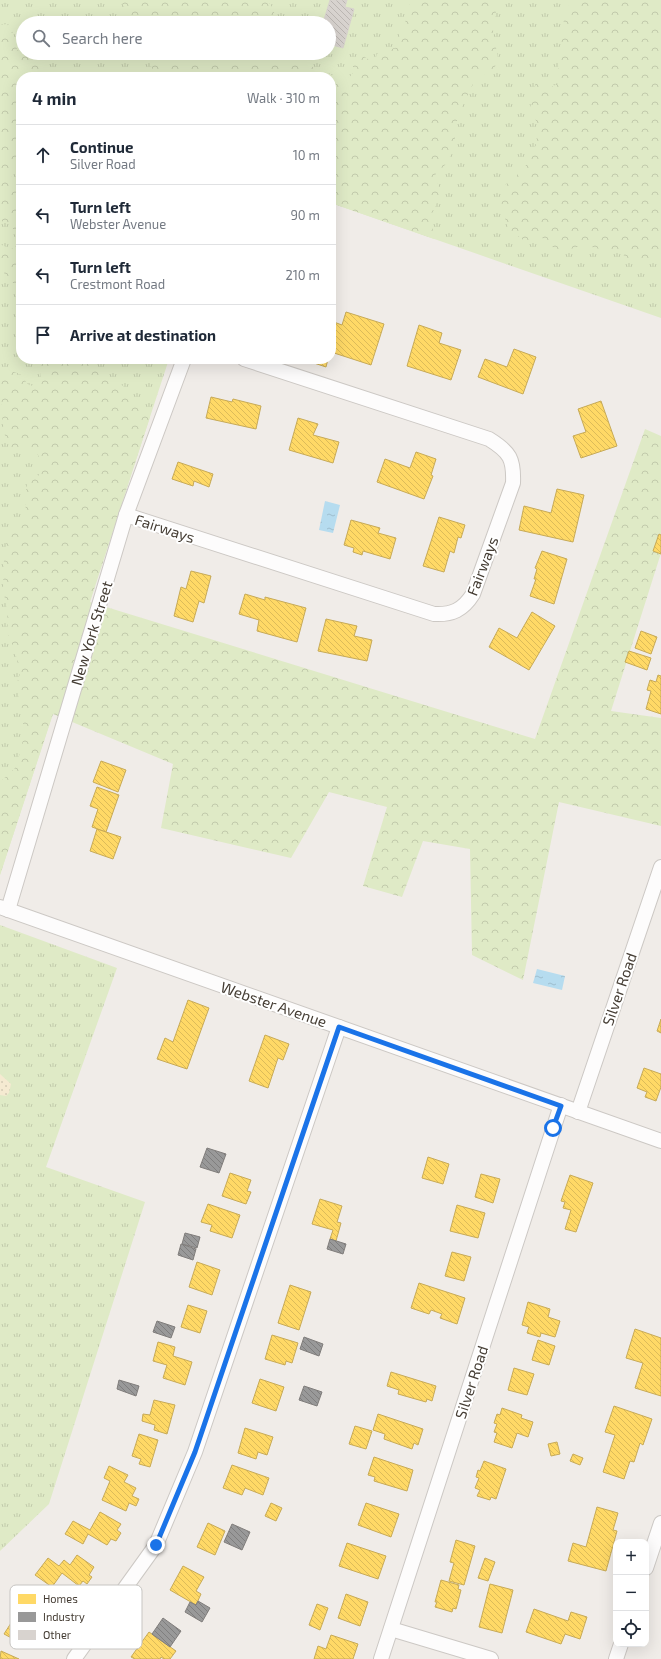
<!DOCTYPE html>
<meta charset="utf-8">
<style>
body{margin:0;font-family:"Exo 2",sans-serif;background:#f2f2f3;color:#1f2937}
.controls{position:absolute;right:12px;bottom:12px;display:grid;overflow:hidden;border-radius:8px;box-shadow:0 4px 16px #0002}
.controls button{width:36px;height:36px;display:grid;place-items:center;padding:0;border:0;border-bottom:1px solid #e0e1e3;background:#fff;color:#1f2937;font:20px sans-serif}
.stop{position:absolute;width:12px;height:12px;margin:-9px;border:3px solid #1a73e8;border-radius:50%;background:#fff}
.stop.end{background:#1a73e8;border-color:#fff;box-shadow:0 1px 4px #0008}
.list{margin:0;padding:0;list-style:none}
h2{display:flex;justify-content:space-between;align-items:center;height:52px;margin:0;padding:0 16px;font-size:17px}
h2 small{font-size:13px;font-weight:400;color:#747a83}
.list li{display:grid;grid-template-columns:26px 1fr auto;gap:12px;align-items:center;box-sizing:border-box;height:60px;padding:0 16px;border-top:1px solid #e0e1e3}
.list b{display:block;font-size:15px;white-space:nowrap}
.list p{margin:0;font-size:13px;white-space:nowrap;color:#747a83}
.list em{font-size:13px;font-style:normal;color:#747a83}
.icon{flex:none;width:22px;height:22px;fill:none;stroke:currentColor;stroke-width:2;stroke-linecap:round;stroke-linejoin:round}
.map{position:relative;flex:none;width:661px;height:1659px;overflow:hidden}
.search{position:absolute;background:#fff;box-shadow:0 4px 16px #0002;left:16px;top:16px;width:320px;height:44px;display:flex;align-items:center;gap:10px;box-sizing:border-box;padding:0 14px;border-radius:22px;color:#747a83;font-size:15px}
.panel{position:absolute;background:#fff;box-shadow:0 4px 16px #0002;left:16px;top:72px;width:320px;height:292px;border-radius:16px}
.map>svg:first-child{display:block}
</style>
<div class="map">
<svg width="661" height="1659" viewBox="0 0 661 1659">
<defs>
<pattern id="grass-tufts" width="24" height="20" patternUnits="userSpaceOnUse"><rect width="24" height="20" fill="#dfeac6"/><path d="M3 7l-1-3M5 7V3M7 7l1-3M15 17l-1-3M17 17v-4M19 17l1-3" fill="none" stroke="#c1caab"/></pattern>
<pattern id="forest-crowns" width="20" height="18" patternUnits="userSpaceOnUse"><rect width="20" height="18" fill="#dfeac6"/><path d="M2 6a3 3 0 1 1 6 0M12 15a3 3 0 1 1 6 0" fill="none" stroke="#c1caab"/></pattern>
<pattern id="sand-dots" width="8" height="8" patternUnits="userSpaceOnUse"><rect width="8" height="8" fill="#f5ead1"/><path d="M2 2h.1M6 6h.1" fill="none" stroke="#d3cab4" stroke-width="1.8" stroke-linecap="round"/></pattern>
<pattern id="water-ripples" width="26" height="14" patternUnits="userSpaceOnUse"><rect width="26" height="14" fill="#b6dcef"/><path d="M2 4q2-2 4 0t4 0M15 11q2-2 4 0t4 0" fill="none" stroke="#9ebece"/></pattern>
<pattern id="homes-back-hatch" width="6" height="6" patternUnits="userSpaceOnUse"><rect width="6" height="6" fill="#ffd966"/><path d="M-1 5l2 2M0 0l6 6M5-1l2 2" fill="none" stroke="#dcbb59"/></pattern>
<pattern id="industry-back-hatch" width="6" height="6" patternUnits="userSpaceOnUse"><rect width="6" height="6" fill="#999"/><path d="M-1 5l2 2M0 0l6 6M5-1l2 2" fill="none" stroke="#7f7e7e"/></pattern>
<pattern id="building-back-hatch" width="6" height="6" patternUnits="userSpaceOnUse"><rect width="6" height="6" fill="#d8d3cf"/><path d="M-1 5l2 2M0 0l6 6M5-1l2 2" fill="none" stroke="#bbb6b2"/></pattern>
</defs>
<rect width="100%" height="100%" fill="#f0ece8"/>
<g fill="url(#grass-tufts)" fill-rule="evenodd">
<path d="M0,0H661V318L331,203V77H21V359H169L0,875ZM23,23H329V53H23Z"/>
<path d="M0,925L117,968L46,1167L145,1202L49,1504L0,1551Z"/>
</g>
<g fill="url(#forest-crowns)">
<path d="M120,0H267L272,7L278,23H134Z"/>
<path d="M409,0H488L496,12L493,31L498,59L493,72L477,76L461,109L455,127V148L445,165L435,175L441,193L431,216L434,239L331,203V77H156L145,53H293L296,57L319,71L328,73L344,83L353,73V63L361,54L369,60L375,61L377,54L400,46L399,31L405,23L410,2Z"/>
<path d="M573,0H661V262L646,264L631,262L617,249L606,251L592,247H577L559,253L543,238L527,243L508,228L501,205L505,185L524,169L536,145L538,125L530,108L536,83L548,89L560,82L558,68L565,11Z"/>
<path d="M7,24L13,33L17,50C28,54 50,61 44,77H21V141L10,176L21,181V285L18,287C0,272 0,269 0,244L10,249L15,248L17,242L12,225L3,222L0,218V25Z"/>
<path d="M38,359H90L108,376L122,385L150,417L90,602L535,739L645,429L661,436V553L611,711L661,718V826L559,802L523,980L472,955L470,849L423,841L402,897L363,886L387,807L329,792L291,858L161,828L173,764L53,714L0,875V782L15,768L21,750L24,733L22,711L16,685L20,674L15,651L8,635L7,609L3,589L4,560L7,538L26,513L25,498L27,484L39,475L42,463L36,451C28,451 19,451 11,447C0,438 2,396 0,379L10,370L19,374L29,385L34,386L41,378Z"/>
</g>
<path fill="url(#sand-dots)" d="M0,1074L11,1084L9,1093L6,1096L0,1095Z"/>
<g fill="url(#water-ripples)">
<path d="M325,501L340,505L333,533L319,530Z"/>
<path d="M537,969L565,976L562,990L533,983Z"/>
</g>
<g fill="url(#homes-back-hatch)" stroke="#c7aa57">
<path d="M346,312L384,324L371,365L331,352V321L342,325Z"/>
<path d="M419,325L442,333L439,343L461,350L451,380L407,366Z"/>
<path d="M514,349L536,357L523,394L478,377L485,359L507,367Z"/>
<path d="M302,359H328L326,367Z"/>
<path d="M211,397L232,402L233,399L261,406L256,429L206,418Z"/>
<path d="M601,401L617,446L581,458L573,436L586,432L578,409Z"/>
<path d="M298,418L318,424L313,435L339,442L333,463L289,450Z"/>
<path d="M416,452L436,459L431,475L433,476L424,499L377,482L385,459L410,468Z"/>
<path d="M178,462L213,474L209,487L194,481L193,486L172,479Z"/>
<path d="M557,489L584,495L573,542L519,530L524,506L551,513Z"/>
<path d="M439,517L465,525L461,538L458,537L454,553L450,551L444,572L423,566Z"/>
<path d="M351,520L380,528L378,533L396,538L390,559L363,551L362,555L353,552L354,548L344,545Z"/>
<path d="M659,534L661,535V554L653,551Z"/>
<path d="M542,551L567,559L554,604L530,596L536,579H534L537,569L535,568Z"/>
<path d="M191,571L211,576L204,603L199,601L193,622L174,616L181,587L186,589Z"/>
<path d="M245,594L265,600V597L306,608L297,642L257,631L259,620L239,614Z"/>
<path d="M532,612L555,626L529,670L489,647L499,628L517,638Z"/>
<path d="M326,619L357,626L354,636L372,640L367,661L318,651Z"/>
<path d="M641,631L657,637L651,654L635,648Z"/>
<path d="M629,651L651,658L647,670L625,662Z"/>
<path d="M658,675L661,676V714L646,709L651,691L647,690L650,680L656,682Z"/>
<path d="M101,761L126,770L118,792L93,782Z"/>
<path d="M97,787L119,795L106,832L92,827L98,809L90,806Z"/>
<path d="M97,829L121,837L113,859L90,851Z"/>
<path d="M188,1000L209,1008L187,1069L157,1059L165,1038L173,1042Z"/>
<path d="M661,1019V1033L657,1031Z"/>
<path d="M265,1035L289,1044L283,1060L278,1058L268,1088L249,1081Z"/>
<path d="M644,1068L661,1074V1087L656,1101L645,1097L647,1092L637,1088Z"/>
<path d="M428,1157L449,1164L443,1184L422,1178Z"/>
<path d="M230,1173L251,1180L247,1191L251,1192L246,1204L222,1196Z"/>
<path d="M481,1174L500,1179L493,1203L475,1197Z"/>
<path d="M570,1175L593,1183L576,1232L565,1229L571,1210L563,1208L565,1202L561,1201Z"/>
<path d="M320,1199L342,1206L337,1222L341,1223L336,1241L330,1239L333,1230L312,1224Z"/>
<path d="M208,1204L240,1215L232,1238L210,1231L212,1225L201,1222Z"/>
<path d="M457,1205L485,1213L478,1238L450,1231Z"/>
<path d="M452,1252L471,1257L464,1281L445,1276Z"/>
<path d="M197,1262L220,1270L212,1295L189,1287Z"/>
<path d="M419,1283L465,1298L457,1324L440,1318L442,1314L431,1310L429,1314L411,1308Z"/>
<path d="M290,1285L311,1292L299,1330L278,1323Z"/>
<path d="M528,1302L550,1309L548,1317L560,1321L555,1337L541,1333L540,1337L527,1333L529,1327L522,1325Z"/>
<path d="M188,1305L207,1311L200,1333L181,1327Z"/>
<path d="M635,1329L661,1338V1396L635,1388L643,1363L626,1358Z"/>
<path d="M272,1335L298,1343L292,1363L286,1361L285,1365L265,1359Z"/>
<path d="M538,1340L555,1346L549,1365L532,1360Z"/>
<path d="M158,1342L175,1347L173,1356L192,1362L185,1385L163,1378L167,1365L153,1361Z"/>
<path d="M514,1368L534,1374L527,1395L508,1390Z"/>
<path d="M391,1372L436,1386L432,1401L427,1399L426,1402L398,1394L399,1390L387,1386Z"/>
<path d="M260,1379L284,1387L276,1411L252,1403Z"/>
<path d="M154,1400L175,1405L167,1434L154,1430L155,1425L142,1421L143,1414L150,1415Z"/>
<path d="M614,1406L652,1419L643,1445L640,1443L634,1462L630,1461L624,1479L603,1472L615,1435L605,1432Z"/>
<path d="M502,1408L522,1415L521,1418L533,1422L528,1437L517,1433L512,1448L494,1442L497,1433L494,1432L497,1424L494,1423L497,1414L500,1415Z"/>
<path d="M378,1414L423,1429L418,1445L414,1443L412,1449L384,1439L385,1434L373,1430Z"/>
<path d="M355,1426L372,1431L366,1449L349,1444Z"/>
<path d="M245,1428L273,1437L267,1455L258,1452L256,1459L238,1453Z"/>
<path d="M139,1434L158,1440L150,1467L139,1464L141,1459L132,1456Z"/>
<path d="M557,1442L560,1454L551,1456L548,1444Z"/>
<path d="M573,1454L583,1458L580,1465L570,1461Z"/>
<path d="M374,1457L413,1470L407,1491L374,1481L375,1477L368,1475Z"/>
<path d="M484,1461L506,1469L496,1499L491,1497L490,1500L477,1496L480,1490L475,1488L479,1478L476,1477L478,1470L480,1471Z"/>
<path d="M232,1465L269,1478L263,1495L245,1488L242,1495L223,1488Z"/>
<path d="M109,1466L128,1475L124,1482L136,1488L132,1496L139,1499L136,1506L129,1503L126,1511L102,1500L110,1481L104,1478Z"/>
<path d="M271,1503L282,1508L276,1521L265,1516Z"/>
<path d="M366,1503L399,1514L391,1537L358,1525Z"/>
<path d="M597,1507L618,1513L613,1530L617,1531L606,1571L568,1561L573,1543L586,1547Z"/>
<path d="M100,1512L121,1524L117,1530L121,1533L116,1541L111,1539L107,1545L88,1534L83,1544L65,1534L73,1521L90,1530Z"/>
<path d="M208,1523L225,1531L215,1555L197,1547Z"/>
<path d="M456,1540L475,1546L464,1585L449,1581L454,1563L450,1562Z"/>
<path d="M347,1543L386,1556L378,1579L339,1566Z"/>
<path d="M77,1555L94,1567L89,1575L92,1577L87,1584L83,1581L79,1586L62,1573L52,1587L35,1575L48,1558L59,1566L64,1560L70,1565Z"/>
<path d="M485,1558L495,1562L488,1581L478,1578Z"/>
<path d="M183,1566L204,1577L196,1591L201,1594L196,1605L170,1590Z"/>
<path d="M441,1580L459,1585L458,1589L461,1590L456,1609L453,1608L452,1612L435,1607L437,1602H435Z"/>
<path d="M490,1584L513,1590L502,1633L479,1627Z"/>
<path d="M346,1594L368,1602L360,1626L338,1618Z"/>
<path d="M317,1604L328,1608L320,1630L309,1625Z"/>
<path d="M39,1606L59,1617L44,1646L34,1640V1634L28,1630L21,1643L4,1634L11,1623L23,1629L27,1623H31Z"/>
<path d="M534,1609L568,1621L571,1612L587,1617L580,1639L565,1634L561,1644L526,1632Z"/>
<path d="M149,1632L176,1651L170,1659H164L161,1657L160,1659H135L131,1657Z"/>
<path d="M331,1635L358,1644L353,1659H314L318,1646L326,1649Z"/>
<path d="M1,1651L19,1659H0Z"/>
</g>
<g fill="url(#industry-back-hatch)" stroke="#807d7b">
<path d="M207,1148L226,1154L219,1173L200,1167Z"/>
<path d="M185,1233L200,1237L197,1248L182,1244Z"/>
<path d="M330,1239L346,1244L343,1254L327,1249Z"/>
<path d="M181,1244L196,1249L193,1260L178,1255Z"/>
<path d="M157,1321L175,1327L171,1338L153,1332Z"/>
<path d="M304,1337L323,1344L319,1356L300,1349Z"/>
<path d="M119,1380L139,1386L136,1396L117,1389Z"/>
<path d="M304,1386L322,1392L317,1406L299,1400Z"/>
<path d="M232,1524L250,1532L242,1550L224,1542Z"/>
<path d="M198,1601L210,1608L202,1622L185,1612L190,1602L196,1605Z"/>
<path d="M163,1618L181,1631L170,1647L152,1634Z"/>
</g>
<path fill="url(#building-back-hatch)" stroke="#d8d3ce" d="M330,0H347L345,7L354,9L343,48L329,44V23H323Z"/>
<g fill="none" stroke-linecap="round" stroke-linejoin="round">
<g stroke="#ccc8c4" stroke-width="16">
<g id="minor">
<path d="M126,515L434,614C452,615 463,610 473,594L513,483C514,459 510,452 489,439L244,359"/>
<path d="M0,907L661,1141"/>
<path d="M8,910L126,515L184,359"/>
<path d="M578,1112L661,867"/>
<path d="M646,1568L661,1523"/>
<path d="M391,1629L491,1659"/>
<path d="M74,1659L156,1545L195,1452L339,1027"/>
<path d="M381,1659L561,1105"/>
<path d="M616,1659L621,1644"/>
</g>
</g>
<use href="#minor" stroke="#fdfcfc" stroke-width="14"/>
</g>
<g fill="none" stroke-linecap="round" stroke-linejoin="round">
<path stroke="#1a73e8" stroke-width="5" d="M156,1545L195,1452L339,1027L561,1106L553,1128"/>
</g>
<g text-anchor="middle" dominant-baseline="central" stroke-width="4" stroke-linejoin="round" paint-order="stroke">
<g font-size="15" fill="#453d34" stroke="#fff">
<text transform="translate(165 528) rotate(18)">Fairways</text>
<text transform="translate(482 566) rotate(-69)">Fairways</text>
<text transform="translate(91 633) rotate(-73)">New York Street</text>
<text transform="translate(619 989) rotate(-71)">Silver Road</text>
<text transform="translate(274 1004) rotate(19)">Webster Avenue</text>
<text transform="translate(471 1382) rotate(-72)">Silver Road</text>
</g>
</g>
<rect x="10" y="1585" width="132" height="64" rx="6" fill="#fff" stroke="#c7c5c2" stroke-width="1"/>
<rect x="18" y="1594" width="18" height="10" fill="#ffd966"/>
<rect x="18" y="1612" width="18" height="10" fill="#999"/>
<rect x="18" y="1630" width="18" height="10" fill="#d8d3cf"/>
<g font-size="11" fill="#453d34">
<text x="43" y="1603">Homes</text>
<text x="43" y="1621">Industry</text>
<text x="43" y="1639">Other</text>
</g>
</svg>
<div class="controls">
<button>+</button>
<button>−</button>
<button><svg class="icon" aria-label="locate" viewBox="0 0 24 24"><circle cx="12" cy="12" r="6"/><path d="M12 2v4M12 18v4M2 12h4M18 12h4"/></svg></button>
</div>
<div class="stop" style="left:553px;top:1128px"></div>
<div class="stop end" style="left:156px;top:1545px"></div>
<div class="search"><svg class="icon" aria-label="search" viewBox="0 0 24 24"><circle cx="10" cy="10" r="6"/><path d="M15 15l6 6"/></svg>Search here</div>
<section class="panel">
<h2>4 min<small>Walk · 310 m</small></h2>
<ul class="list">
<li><svg class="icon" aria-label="ahead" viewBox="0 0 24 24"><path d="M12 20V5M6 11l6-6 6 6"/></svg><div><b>Continue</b><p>Silver Road</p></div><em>10 m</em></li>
<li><svg class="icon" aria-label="left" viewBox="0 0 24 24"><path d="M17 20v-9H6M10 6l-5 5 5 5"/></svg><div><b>Turn left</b><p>Webster Avenue</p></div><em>90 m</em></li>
<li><svg class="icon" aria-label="left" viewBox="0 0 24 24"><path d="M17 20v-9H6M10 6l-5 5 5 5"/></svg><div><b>Turn left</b><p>Crestmont Road</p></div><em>210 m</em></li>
<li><svg class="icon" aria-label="arrive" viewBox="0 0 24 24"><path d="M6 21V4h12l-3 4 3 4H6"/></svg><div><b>Arrive at destination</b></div></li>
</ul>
</section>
</div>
